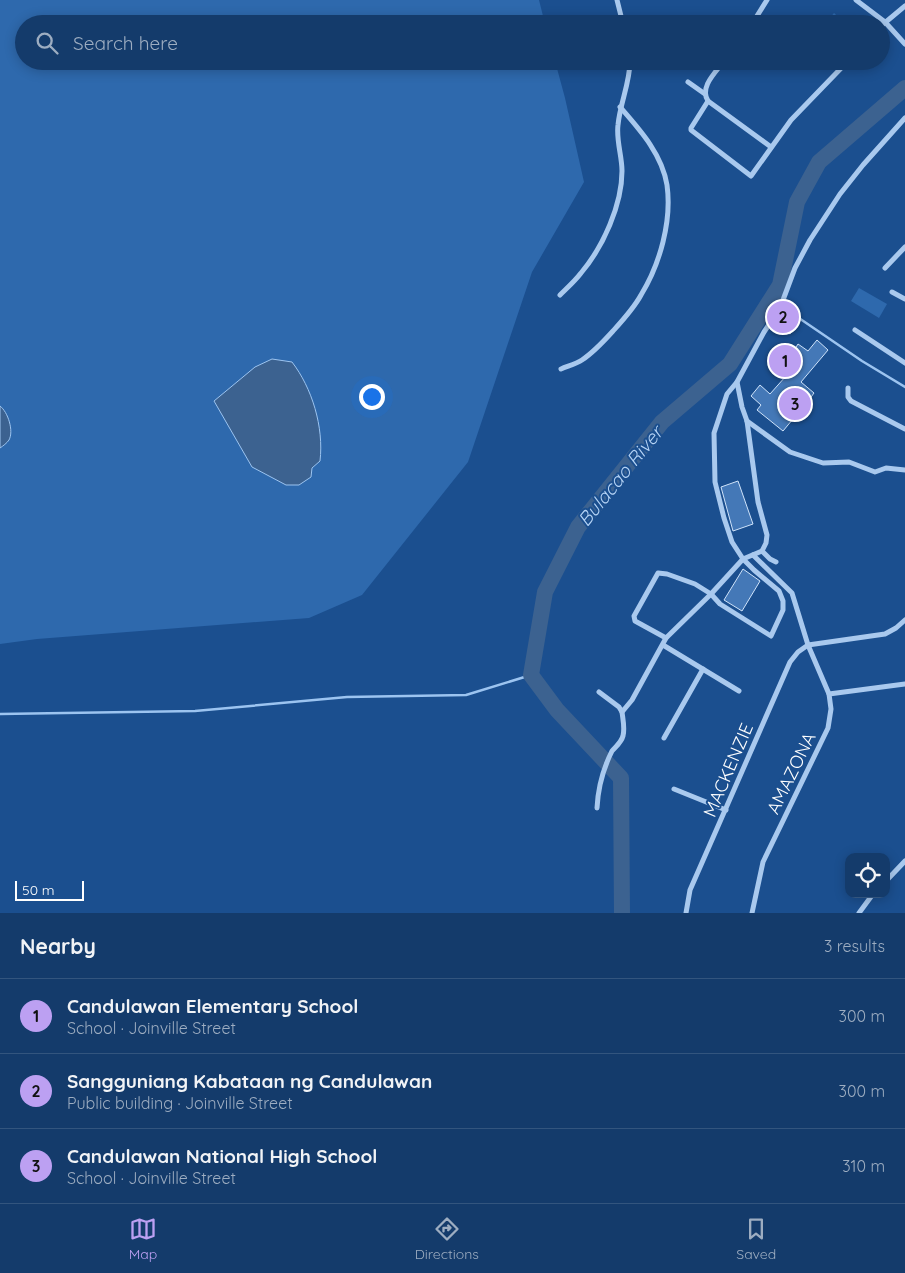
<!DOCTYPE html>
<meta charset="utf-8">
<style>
body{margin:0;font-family:Quicksand,sans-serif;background:#1d4271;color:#f1f3f6}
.controls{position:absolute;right:15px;bottom:15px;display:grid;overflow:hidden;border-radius:10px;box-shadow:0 2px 12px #0003}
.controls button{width:45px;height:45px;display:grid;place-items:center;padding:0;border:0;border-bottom:1px solid #33557e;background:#143b6b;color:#f1f3f6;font:25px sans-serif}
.scale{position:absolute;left:15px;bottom:12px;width:69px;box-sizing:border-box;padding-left:5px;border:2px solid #fff;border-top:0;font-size:14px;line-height:18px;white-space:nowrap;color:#fff;-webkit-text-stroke:4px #1b4f8f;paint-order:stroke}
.you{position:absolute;left:371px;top:396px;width:18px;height:18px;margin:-12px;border:4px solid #fff;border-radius:50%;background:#1a73e8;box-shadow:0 0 0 8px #1a73e833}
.badge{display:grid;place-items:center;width:32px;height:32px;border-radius:50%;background:#bca0f2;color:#111;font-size:16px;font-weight:700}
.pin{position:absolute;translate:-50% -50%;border:2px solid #fff;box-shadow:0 1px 5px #0006}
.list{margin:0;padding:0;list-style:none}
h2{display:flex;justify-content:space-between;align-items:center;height:65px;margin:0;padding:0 20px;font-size:21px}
h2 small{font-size:16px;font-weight:400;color:#9dadc1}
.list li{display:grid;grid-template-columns:32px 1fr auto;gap:15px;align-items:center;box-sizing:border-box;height:75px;padding:0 20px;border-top:1px solid #33557e}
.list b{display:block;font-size:19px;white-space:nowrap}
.list p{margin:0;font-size:16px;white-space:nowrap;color:#9dadc1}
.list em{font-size:16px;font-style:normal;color:#9dadc1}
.icon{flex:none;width:28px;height:28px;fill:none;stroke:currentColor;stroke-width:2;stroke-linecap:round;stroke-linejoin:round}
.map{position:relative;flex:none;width:905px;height:913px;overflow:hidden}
.search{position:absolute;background:#143b6b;box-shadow:0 2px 12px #0003;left:15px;right:15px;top:15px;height:55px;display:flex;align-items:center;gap:12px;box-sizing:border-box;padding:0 18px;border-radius:28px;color:#9dadc1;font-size:19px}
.sheet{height:290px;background:#143b6b}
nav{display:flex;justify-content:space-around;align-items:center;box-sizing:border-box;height:70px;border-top:1px solid #33557e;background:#143b6b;font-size:14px;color:#9dadc1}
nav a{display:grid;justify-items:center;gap:2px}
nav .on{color:#bca0f2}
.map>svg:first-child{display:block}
</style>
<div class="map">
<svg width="905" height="913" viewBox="0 0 905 913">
<rect width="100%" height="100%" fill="#1b4f8f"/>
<g fill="#2e69ad">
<path d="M0,0H539L545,24H24V61H555L565,98L584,182L532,272L468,462L362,595L309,618L37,639L0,644Z"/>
<path d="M834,13L846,24H825Z"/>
<path d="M859,288L887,304L879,318L851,301Z"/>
</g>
<g fill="#3c6290" stroke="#9cc4f0">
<path d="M272,359L292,362C312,388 324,427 320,461L312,468L311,477L299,485H286L252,467L214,401L255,367Z"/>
<path d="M0,406C8,412 14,431 9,440C7,443 3,446 0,448Z"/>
</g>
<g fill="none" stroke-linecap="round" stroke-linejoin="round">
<g stroke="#9cc4f0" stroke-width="2.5">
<path d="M771,299L862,361L905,387"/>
<path d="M0,714L195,711L347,697L466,695L531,675"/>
</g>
<path stroke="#3c6290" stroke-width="16" d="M622,913L621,778L557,710L531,675L545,592L578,527L662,422L730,364L780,285L797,202L819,162L905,88"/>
</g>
<g fill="#4478b7" stroke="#cfe3fa">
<path d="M781,314L796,325L790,334L775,323Z"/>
<path d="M817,340L828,350L801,382L814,393L794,420L793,419L783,431L757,410L761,405L751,396L760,385L770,394L802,358L793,352L798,344L808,351Z"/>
<path d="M738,481L753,524L733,531L721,487Z"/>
<path d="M743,569L760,581L742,611L724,600Z"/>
</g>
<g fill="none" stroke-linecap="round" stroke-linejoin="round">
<g stroke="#a9c9ee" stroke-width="5">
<path d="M617,0L623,24"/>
<path d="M856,0L885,22L905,44"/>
<path d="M752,24L767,0"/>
<path d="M881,26L905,6"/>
<path d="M688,82L705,94"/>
<path d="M708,101L691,128V130L751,176L791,120L848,61"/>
<path d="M708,101L771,147"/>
<path d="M708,101C699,87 716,72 724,61"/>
<path d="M885,268L905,247"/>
<path d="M892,292L905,299"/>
<path d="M560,295C567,288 575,281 581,273C603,247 622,205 622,171C622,156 616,140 618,125C620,103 630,83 630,61"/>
<path d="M855,330L905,363"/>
<path d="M561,369C568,366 576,364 582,360C594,352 604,341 613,331C623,320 634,308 641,295C660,264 672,221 667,185C662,154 640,130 620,107"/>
<path d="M848,388V397L851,401L905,429"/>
<path d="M747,421L790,452L823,463L849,462L875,472L886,468L905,470"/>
<path d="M762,551L770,559L776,562"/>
<path d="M666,638L635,621L634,616L658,573L667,574L695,584L711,594L720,604L771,636L783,610V601L779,591L754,570L743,559L732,542L724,518L715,482L714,433L727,394L737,382L764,332L780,308L795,268L810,240L840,194L863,165L905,118"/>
<path d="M663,645L739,691"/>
<path d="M599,692L619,707L622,712L632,700L666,638L711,594L743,559L762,551L766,543L767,535L758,502L747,421L742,407L737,382"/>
<path d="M829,694L905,684"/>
<path d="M664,738L703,669"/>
<path d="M674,789L726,810"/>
<path d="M597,808C598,788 603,769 612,751C616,746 621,743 623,736C625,728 623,720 622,712"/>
<path d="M886,881L905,861"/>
<path d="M686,913L690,890L790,662L798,652L808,645L885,634L896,628L905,620"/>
<path d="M752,913L763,862L828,728L831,709L829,694L808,645L792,593L753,555"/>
<path d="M859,913L873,894"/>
</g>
</g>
<g text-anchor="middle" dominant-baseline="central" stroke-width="4" stroke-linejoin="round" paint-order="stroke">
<g font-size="18" fill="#fff" stroke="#1b4f8f">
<text transform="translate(728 770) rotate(-67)">MACKENZIE</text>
<text transform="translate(791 773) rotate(-64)">AMAZONA</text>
</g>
<g font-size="19" font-style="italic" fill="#b5d3f5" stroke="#1b4f8f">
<text transform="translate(620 476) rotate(-51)">Bulacao River</text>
</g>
</g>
</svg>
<div class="controls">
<button><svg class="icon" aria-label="locate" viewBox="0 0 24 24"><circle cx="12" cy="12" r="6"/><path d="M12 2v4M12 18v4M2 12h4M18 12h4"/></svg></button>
</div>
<div class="scale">50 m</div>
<div class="you"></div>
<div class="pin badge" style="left:785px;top:361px">1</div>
<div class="pin badge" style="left:783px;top:317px">2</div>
<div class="pin badge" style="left:795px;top:404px">3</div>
<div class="search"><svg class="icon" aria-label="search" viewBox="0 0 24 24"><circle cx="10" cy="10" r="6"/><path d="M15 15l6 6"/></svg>Search here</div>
</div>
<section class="sheet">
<h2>Nearby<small>3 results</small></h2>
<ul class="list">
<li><span class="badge">1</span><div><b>Candulawan Elementary School</b><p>School · Joinville Street</p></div><em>300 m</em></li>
<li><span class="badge">2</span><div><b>Sangguniang Kabataan ng Candulawan</b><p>Public building · Joinville Street</p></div><em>300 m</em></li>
<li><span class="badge">3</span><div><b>Candulawan National High School</b><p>School · Joinville Street</p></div><em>310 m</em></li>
</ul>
</section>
<nav>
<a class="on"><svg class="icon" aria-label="map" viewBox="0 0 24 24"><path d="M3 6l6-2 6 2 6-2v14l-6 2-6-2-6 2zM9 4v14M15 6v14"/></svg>Map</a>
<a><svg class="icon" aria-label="directions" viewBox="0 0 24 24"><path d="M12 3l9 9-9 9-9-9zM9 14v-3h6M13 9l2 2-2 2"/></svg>Directions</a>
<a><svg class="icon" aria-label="saved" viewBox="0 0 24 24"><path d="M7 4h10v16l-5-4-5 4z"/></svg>Saved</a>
</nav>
